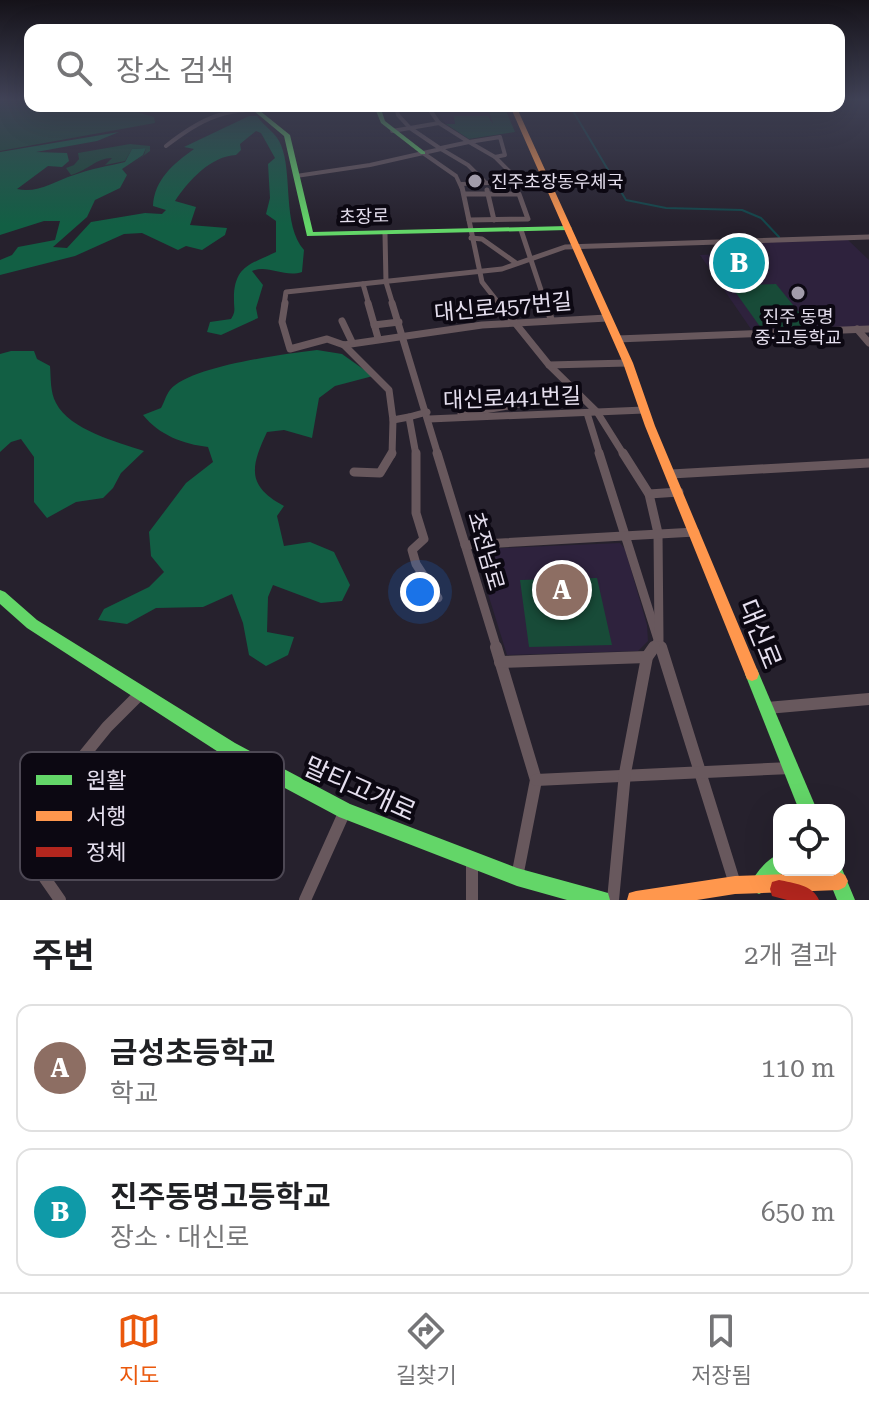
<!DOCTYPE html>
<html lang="ko">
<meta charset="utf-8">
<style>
body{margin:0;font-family:"Roboto Serif","Noto Sans KR",serif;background:#f2f2f2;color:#202124}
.controls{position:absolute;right:24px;bottom:24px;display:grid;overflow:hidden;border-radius:16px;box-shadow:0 8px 32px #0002}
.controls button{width:72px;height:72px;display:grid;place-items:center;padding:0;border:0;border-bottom:2px solid #e0e0e0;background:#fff;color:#202124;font:40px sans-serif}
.you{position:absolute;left:420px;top:592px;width:28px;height:28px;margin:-20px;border:6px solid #fff;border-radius:50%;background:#1a73e8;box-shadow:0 0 0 12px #1a73e833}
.badge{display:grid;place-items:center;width:52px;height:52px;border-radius:50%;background:#ea580c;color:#fff;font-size:26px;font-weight:700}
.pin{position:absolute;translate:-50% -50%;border:4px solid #fff;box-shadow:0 2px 8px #0006}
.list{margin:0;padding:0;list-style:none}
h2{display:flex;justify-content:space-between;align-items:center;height:104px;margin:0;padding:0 32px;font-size:34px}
h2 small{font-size:26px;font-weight:400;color:#757577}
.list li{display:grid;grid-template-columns:52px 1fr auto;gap:24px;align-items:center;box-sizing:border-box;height:128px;margin:0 16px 16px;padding:0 16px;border:2px solid #e0e0e0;border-radius:16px}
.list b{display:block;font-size:30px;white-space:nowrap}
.list p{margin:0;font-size:26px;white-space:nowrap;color:#757577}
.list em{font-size:26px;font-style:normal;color:#757577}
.icon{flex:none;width:44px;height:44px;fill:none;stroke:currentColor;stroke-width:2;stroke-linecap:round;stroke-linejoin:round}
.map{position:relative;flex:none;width:869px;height:900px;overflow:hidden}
.search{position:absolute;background:#fff;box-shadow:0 8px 32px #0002;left:24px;right:24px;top:24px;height:88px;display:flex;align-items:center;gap:20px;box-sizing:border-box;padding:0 28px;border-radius:16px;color:#757577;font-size:30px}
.sheet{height:392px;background:#fff}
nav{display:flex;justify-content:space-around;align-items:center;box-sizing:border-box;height:112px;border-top:2px solid #e0e0e0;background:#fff;font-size:22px;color:#757577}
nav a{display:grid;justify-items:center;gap:4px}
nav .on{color:#ea580c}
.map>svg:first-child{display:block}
</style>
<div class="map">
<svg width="869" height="900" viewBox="0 0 869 900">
<rect width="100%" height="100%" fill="#26212d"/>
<g fill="#2e223d">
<path d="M433,106H487L493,124H446Z"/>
<path d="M848,240L869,260V327L753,332L700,255L721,254L714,244Z"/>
<path d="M620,543L625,549L647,625L648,641L638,651L507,655L476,555L481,549Z"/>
</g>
<g fill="#184b38">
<path d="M30,99V106H130L126,109L154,117L155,123L0,151V100Z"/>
<path d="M487,106H504L515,132L469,139L446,124H455L454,116H488L493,124Z"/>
<path d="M130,144L150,146V151L131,165L144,155L146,148L132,149L125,161L105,165L112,158C96,158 89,170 71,175L66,168L74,165L79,159L78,153Z"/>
<path d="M776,284L810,326L761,328L731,286Z"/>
<path d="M597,578L612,645L529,647L520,580Z"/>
</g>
<g fill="#125f44">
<path d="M249,116H257C264,127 276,132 281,145C293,174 282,225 304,250L302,272C284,278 268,264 252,271L263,285L256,308L258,318L221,335L207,332L210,322L231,319C236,311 234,309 234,301C233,266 251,264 276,252V221L266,214L270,198L268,164L275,158L261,133L256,131L240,144L241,150L236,155C211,156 189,180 175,201L196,207L190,225L227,228L225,235L202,250L186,246L178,250L142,233L124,234L75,256L0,275V260L12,255L18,247L55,240L60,221H44L0,235V152L119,132L97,141L36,152L67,153L69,161L62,167L48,166L17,189C37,194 55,181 74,175C90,169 108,166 125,162L132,149L146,148L143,155L122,169L127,175L120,188L95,200L87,217L53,247L67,248L91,222L145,213L162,214L166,210L153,206C154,180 174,163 194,149L184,147Z"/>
<path d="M317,350L342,354L373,376L335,386L319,398L312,438L284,430L267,432C250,468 247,486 284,506L277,516L284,546L310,542L334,552L350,585L342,601L321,603L273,585L268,597L267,632L294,637L288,655L266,666L249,655L243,623L232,594L203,607L156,608L127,624L98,620L104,609L149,587L164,572L151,556L149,532L186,483L213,462L208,447C183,444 159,435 143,415L161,408C164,403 166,395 170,390C190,366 285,354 317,350Z"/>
<path d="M11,351H34L37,359L50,366C51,378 50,392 56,403C70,430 117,442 144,451L121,473L113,488L103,498L76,502L47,518L34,502V457L21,439L11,442L0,452V354Z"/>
</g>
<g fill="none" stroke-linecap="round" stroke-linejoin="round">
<path stroke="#13474b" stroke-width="2" d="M570,106L626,200L666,208L742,210L761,218L779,237"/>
<g stroke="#68585d" stroke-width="4">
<path d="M396,106L398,115L410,128L439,123"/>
<path d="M427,106L439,123L469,142"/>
<path d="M500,137L505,155L495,157L469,142Z"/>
<path d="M166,146C212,110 226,112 282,106"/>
<path d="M441,148L469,142"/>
<path d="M441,149L468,165L486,183"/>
<path d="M423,153L456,176L462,189"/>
<path d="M296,176L370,165L441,149L410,128L392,131"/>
<path d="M461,184L514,182L509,171L495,157"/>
</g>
<g stroke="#68585d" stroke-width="5">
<path d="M462,187L482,282L500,305"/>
<path d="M487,190L494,220"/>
<path d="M464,194H519L528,219L469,220"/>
<path d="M521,230L546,305"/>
<path d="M385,234L386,282L393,305"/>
<path d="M471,238L482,239L516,263"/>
<path d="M363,284L369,305"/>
<path d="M284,305L286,292L502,269L565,247L869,237"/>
</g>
<g stroke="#68585d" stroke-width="7">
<path d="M285,303L282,322L290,349L327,339L344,345L482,325L607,318"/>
<path d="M368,303L378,338"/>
<path d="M392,303L438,455"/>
<path d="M499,303L549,365L597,412L624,455"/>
<path d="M546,303L551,319"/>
<path d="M342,321L352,342"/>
<path d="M374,325L399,322"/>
<path d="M857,329L869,343"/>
<path d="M617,339L869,329"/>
<path d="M344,345L389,390L393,420L409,417"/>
<path d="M549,365L628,363"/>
<path d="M587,413L600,455"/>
<path d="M461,414L578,394"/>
<path d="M429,419L644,410"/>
<path d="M392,455L393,420"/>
<path d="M416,455L409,417L427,412"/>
</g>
<g stroke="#68585d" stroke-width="9">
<path d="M416,453V513L424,539L412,550L416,564L438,598"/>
<path d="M437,453L497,649"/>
<path d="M599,453L661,649"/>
<path d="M623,453L649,494L658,533L659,640L653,649"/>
<path d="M354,472L380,473L392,453"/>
<path d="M671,474L869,463"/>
<path d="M649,494L679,492"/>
<path d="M465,545L695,532"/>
</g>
<g stroke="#68585d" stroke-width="12">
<path d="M496,647L536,780L517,877"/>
<path d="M661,647L735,884"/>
<path d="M500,662L647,657"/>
<path d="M767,708L869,699"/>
<path d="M536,780L791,768"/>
<path d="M472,860V900"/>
<path d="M60,900L28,854L68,775L107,727L141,693"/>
<path d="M305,900L345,811"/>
<path d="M613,900L625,773L647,657L654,647"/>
</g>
<g fill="#63d668" fill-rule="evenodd">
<path d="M248,106H254L290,135L313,232L568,226L572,228L568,230L307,236L284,136Z"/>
<path d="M374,106H380L385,121L425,152V154H421L381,123Z"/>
<path d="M0,590L5,592L37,620L235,743L350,804L517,868L601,891L608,893L610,900H567L517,886L339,817L223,755L27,628L0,604Z"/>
<path d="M752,667L757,669L817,810H799L745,674L747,669Z"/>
<path d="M779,854V870H785L765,891L759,894L753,891L750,885C755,873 767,859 779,854Z"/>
<path d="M839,863L840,864L855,900H837L825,870H839Z"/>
</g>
<g fill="#ff974d" fill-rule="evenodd">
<path d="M510,106H516L633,363L655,426L759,674L757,679L752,681L747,679L645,426L623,363Z"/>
<path d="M839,872L845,875L848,881L845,887L839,890L735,894L697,900H627L629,893L636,891L735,876Z"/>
</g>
<path fill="#b3261e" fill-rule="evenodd" d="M779,880C793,883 813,885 819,900H787L772,896L770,889L772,882Z"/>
</g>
<linearGradient id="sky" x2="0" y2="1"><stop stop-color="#151219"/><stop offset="0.44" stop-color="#414357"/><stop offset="1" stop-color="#414357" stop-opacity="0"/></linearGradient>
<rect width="869" height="225" fill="url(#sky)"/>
<g fill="#a29caa" stroke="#0c0812" stroke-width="3">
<circle cx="475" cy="181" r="8"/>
<circle cx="798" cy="293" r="8"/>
</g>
<g text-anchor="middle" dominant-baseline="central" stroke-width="8" stroke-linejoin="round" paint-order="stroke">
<g font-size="18" fill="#e5dfee" stroke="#0c0812" text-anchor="start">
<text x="491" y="181">진주초장동우체국</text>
<text x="798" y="316" text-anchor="middle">진주 동명<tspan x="798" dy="21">중·고등학교</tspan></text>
</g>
<g font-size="18" fill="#e5dfee" stroke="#0c0812">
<text transform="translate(364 216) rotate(-1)">초장로</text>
</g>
<g font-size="22" fill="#e5dfee" stroke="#0c0812">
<text transform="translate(503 307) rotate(-5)">대신로457번길</text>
<text transform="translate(512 398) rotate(-2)">대신로441번길</text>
<text transform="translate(486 551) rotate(74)">초전남로</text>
</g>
<g font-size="26" fill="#e5dfee" stroke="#0c0812">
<text transform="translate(760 634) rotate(68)">대신로</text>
<text transform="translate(360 789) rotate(24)">말티고개로</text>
</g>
</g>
<rect x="20" y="752" width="264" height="128" rx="12" fill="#0c0812" stroke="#4d4854" stroke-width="2"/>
<rect x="36" y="775" width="36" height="10" fill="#63d668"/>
<rect x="36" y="811" width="36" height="10" fill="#ff974d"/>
<rect x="36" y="847" width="36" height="10" fill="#b3261e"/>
<g font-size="22" fill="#e5dfee">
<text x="86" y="788">원활</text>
<text x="86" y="824">서행</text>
<text x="86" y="860">정체</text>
</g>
</svg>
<div class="controls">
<button><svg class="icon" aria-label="locate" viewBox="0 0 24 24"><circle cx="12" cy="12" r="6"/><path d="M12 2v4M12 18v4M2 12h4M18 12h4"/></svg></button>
</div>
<div class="you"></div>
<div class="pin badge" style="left:562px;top:590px;background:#8d6e63">A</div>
<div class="pin badge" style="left:739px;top:263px;background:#0f9aa8">B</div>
<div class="search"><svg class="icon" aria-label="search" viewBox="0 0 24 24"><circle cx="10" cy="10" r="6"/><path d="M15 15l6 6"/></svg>장소 검색</div>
</div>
<section class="sheet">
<h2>주변<small>2개 결과</small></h2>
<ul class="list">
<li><span class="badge" style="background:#8d6e63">A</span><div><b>금성초등학교</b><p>학교</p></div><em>110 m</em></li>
<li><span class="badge" style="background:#0f9aa8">B</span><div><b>진주동명고등학교</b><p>장소 · 대신로</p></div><em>650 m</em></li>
</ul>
</section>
<nav>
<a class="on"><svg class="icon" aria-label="map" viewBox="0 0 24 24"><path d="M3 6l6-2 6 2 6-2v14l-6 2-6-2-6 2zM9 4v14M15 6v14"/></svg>지도</a>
<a><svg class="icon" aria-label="directions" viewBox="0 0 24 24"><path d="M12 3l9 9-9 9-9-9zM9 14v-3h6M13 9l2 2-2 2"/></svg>길찾기</a>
<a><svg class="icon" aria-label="saved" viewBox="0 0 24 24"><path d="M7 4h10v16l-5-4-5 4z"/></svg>저장됨</a>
</nav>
